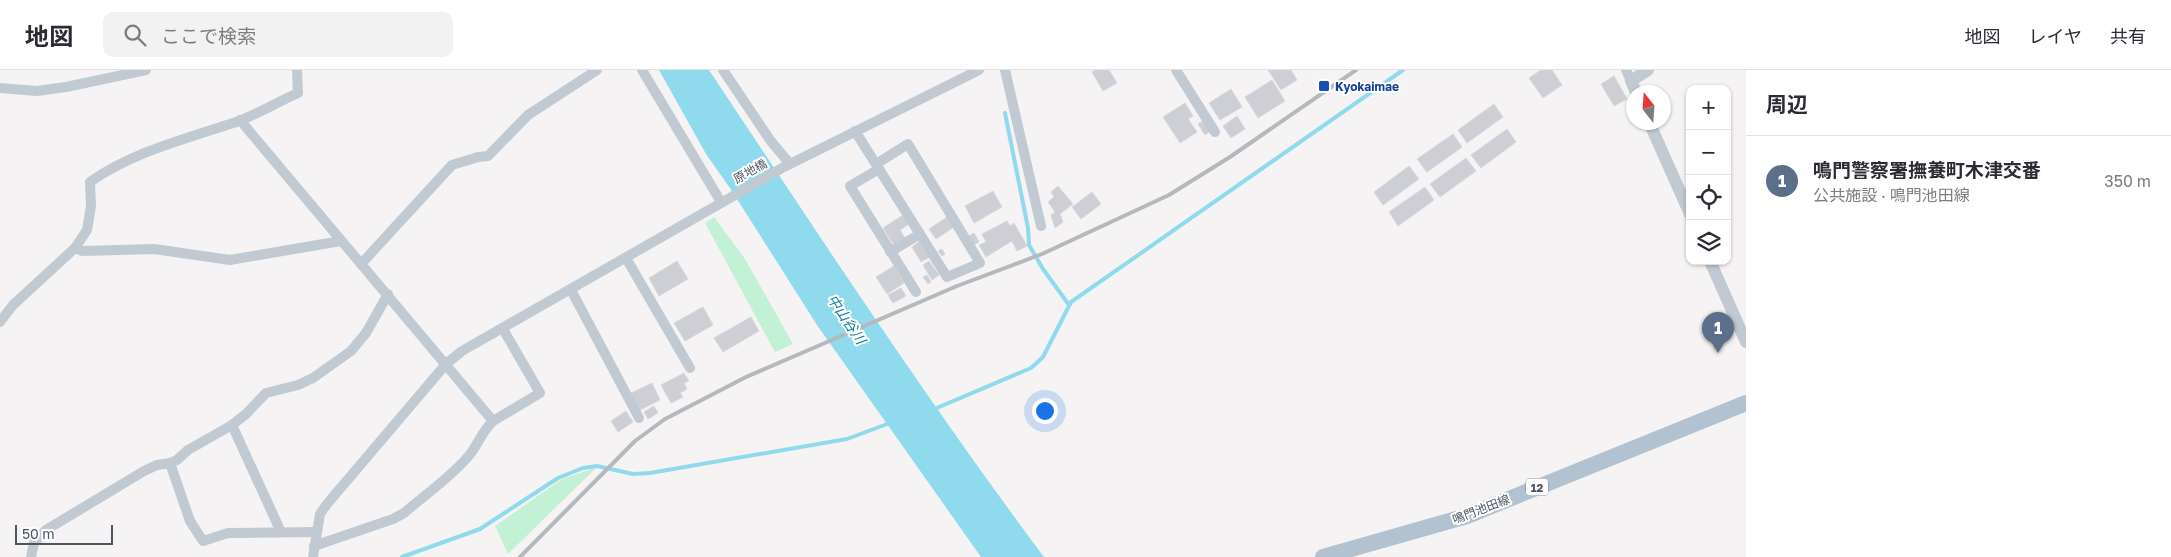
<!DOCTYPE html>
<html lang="ja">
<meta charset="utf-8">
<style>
body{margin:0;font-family:"Golos Text","Noto Sans JP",sans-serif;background:#f2f2f3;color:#2b2b33}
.controls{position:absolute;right:15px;top:15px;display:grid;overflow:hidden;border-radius:10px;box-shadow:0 1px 4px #0004}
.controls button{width:45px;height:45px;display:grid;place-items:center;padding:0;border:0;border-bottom:1px solid #e1e1e2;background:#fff;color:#2b2b33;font:25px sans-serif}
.compass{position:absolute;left:1626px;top:15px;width:45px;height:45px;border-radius:50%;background:#fff;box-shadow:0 1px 4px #0004;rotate:343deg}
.scale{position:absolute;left:15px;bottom:12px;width:98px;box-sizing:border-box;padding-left:5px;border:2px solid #4a5661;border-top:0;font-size:14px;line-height:18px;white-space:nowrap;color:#4a5661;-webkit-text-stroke:4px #fff;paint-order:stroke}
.you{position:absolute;left:1044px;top:340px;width:18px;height:18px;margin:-12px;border:4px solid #fff;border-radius:50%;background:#1a73e8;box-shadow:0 0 0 8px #1a73e833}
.badge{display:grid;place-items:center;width:32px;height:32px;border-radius:50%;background:#2563eb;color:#fff;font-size:16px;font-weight:700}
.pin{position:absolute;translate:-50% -41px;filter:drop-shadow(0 1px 2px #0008)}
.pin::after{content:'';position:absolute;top:26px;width:18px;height:15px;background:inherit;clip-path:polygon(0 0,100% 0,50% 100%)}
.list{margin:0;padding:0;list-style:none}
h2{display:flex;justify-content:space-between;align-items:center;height:65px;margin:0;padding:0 20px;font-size:21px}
h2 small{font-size:16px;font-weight:400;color:#7c7c81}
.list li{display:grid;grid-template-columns:32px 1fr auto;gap:15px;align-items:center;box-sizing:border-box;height:90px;padding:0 20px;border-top:1px solid #e1e1e2}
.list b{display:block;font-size:19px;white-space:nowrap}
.list p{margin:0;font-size:16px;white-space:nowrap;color:#7c7c81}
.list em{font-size:16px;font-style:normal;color:#7c7c81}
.icon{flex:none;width:28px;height:28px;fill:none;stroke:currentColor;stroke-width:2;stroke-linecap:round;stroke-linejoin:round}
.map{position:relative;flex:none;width:1746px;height:487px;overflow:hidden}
header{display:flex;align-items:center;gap:30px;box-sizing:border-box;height:70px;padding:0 25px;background:#fff;border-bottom:1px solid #e1e1e2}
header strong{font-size:24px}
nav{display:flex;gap:28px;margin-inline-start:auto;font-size:18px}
.search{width:350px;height:45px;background:#f2f2f3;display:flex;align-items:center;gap:12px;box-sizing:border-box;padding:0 18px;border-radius:10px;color:#7c7c81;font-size:19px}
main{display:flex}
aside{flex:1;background:#fff}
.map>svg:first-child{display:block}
</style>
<header>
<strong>地図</strong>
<div class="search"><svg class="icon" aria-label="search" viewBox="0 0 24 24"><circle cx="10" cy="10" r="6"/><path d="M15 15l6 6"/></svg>ここで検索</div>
<nav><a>地図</a><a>レイヤ</a><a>共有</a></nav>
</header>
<main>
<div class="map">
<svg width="1746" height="487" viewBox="0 0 1746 487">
<rect width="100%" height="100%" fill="#f5f3f3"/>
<g fill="#c3f1d5">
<path d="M714,147L745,189L793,274L775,282L705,153Z"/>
<path d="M594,398L595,399L508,484L495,456L562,409Z"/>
</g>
<path fill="#90daee" d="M659,0H709C818,164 926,329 1044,487H981L817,255L730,118L706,84Z"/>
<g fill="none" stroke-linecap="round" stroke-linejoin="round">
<g stroke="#90daee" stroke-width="4">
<path d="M1005,43L1028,158L1029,175L1043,199L1069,235"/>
<path d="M932,340L1031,298L1043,287L1071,232L1403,0"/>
<path d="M402,487L480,459L558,408L583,398L597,396L633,404L650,403L847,369L890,353"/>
</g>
</g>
<g fill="#cdcfd5" stroke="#d7d9de">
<path d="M1095,0H1109L1117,13L1103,21L1092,2Z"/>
<path d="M1268,0H1291L1297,10L1281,20Z"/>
<path d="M1541,0H1552L1562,15L1543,28L1529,8Z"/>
<path d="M1614,6L1627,29L1614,36L1601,14Z"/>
<path d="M1272,10L1285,31L1258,48L1245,27Z"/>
<path d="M1231,19L1242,37L1220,50L1209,33Z"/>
<path d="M1185,33L1193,46L1188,49L1197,62L1180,73L1163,47Z"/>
<path d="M1494,34L1503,47L1467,73L1458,60Z"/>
<path d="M1237,46L1245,59L1231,68L1223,56Z"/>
<path d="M1205,49L1212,60L1205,65L1198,54Z"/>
<path d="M1507,59L1516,72L1481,98L1471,85Z"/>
<path d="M1453,64L1462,77L1427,102L1417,89Z"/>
<path d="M1466,88L1476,101L1440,127L1430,114Z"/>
<path d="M1409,96L1419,109L1383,135L1374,122Z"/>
<path d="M1058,116L1073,134L1060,144L1063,152L1055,158L1051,145L1055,142L1048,132L1054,127L1051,122Z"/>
<path d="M1425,117L1434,130L1398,156L1389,142Z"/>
<path d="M993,121L1002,137L974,153L965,136Z"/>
<path d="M1092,122L1101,134L1081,149L1072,137Z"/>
<path d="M903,145L909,154L900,160L905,168L894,175L883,158Z"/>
<path d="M947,147L954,157L936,169L929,159Z"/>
<path d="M1007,151L1010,156L1014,153L1027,176L1017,181L1012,171L986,187L979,175L986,172L982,164Z"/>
<path d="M974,163L979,172L974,175L969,166Z"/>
<path d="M920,171L930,187L921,192L912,177Z"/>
<path d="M942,179L945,184L942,186L938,181Z"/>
<path d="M677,191L688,209L659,226L649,208Z"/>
<path d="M929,191L939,205L932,210L923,195Z"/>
<path d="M894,196L904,213L887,224L876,207Z"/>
<path d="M927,205L931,212L928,214L923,207Z"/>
<path d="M901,218L906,226L893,233L888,225Z"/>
<path d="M703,237L713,255L685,271L674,253Z"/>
<path d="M751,247L759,261L723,282L714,268Z"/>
<path d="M684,303L689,311L684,313L687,319L680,323L683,327L671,333L661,315Z"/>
<path d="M652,313L660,330L640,340L631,323Z"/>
<path d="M654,336L658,343L648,349L644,342Z"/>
<path d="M626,341L633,352L618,362L611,351Z"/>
</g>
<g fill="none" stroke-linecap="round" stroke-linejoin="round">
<g stroke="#c1cad2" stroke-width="10">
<path d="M642,0L721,132"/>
<path d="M723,0L770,70L790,94"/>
<path d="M1005,0L1041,156"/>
<path d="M1176,0L1215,62"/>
<path d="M1626,0L1631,11"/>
<path d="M0,18L37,21L66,17L146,0"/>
<path d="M240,50L493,351"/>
<path d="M855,61L947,207L980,193L908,74L876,94"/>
<path d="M879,99L850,116L916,222"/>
<path d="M75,178L82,181L154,179L230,190L341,171"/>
<path d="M890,182L920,164"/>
<path d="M626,188L690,298"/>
<path d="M361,194L452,95L478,87L488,86L528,45L597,0"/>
<path d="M571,220L639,348"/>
<path d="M0,252L13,235L75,178L87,160L91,136L90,112C134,81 189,68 239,51C259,43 278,32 298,23L297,0"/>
<path d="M232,355L246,344L266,323L298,315L313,308L351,281L366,263L388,224"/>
<path d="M170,393L177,390L188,380L232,355L281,462"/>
<path d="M314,476L393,449L404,443C425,425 448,409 466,389C477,378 481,362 493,351L540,323L503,259"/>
<path d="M31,487L34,473L46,460L144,401L157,395L170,393L190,451L203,471L228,463L316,462"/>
<path d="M313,487L320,444L327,434L446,294L462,281L784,97L979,0"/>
</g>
<g stroke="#c1cad2" stroke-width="12">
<path d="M1636,22L1631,11L1648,0"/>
<path d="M1649,52L1690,144"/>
<path d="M1710,191L1746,272"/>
</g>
<path stroke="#b3c2d1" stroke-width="16" d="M1323,487L1467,446L1746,333"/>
<path stroke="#b5b8bd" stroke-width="4" d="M520,487L635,371L665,349L746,307L957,216L1042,184L1169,125L1230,87L1356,0"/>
</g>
<rect fill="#1a4fb4" stroke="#fff" stroke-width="2" x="1318" y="10" width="12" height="12" rx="2.5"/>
<g text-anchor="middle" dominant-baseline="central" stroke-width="4" stroke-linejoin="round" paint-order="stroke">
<rect fill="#fff" stroke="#808990" stroke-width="1" x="1526" y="408.5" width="22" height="17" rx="4"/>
<g font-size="11" font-weight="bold" fill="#4a5661">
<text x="1537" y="417">12</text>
</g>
<g font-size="12" font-weight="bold" fill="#164399" stroke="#fff" text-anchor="start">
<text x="1335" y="16">Kyokaimae</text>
</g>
<g font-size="12" fill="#4a5661" stroke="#fff">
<text transform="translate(750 101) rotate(-29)">原地橋</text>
<text transform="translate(1481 439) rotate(-21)">鳴門池田線</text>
</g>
<g font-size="14" font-style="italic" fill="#0c7c9b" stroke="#fff">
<text transform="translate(847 249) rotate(56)">中山谷川</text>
</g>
</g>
</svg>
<div class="controls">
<button>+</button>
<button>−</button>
<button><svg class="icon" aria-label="locate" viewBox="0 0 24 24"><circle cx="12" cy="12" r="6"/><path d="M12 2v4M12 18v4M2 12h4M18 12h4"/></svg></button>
<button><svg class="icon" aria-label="layers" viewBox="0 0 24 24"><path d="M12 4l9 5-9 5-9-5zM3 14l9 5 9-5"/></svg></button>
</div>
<svg class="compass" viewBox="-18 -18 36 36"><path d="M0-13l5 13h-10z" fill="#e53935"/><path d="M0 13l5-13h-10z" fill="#7c7c81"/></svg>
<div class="scale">50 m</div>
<div class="you"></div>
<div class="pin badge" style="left:1718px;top:283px;background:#5c6f8a">1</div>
</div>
<aside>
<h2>周辺<small></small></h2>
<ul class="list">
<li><span class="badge" style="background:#5c6f8a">1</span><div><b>鳴門警察署撫養町木津交番</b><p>公共施設 · 鳴門池田線</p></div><em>350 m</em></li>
</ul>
</aside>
</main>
